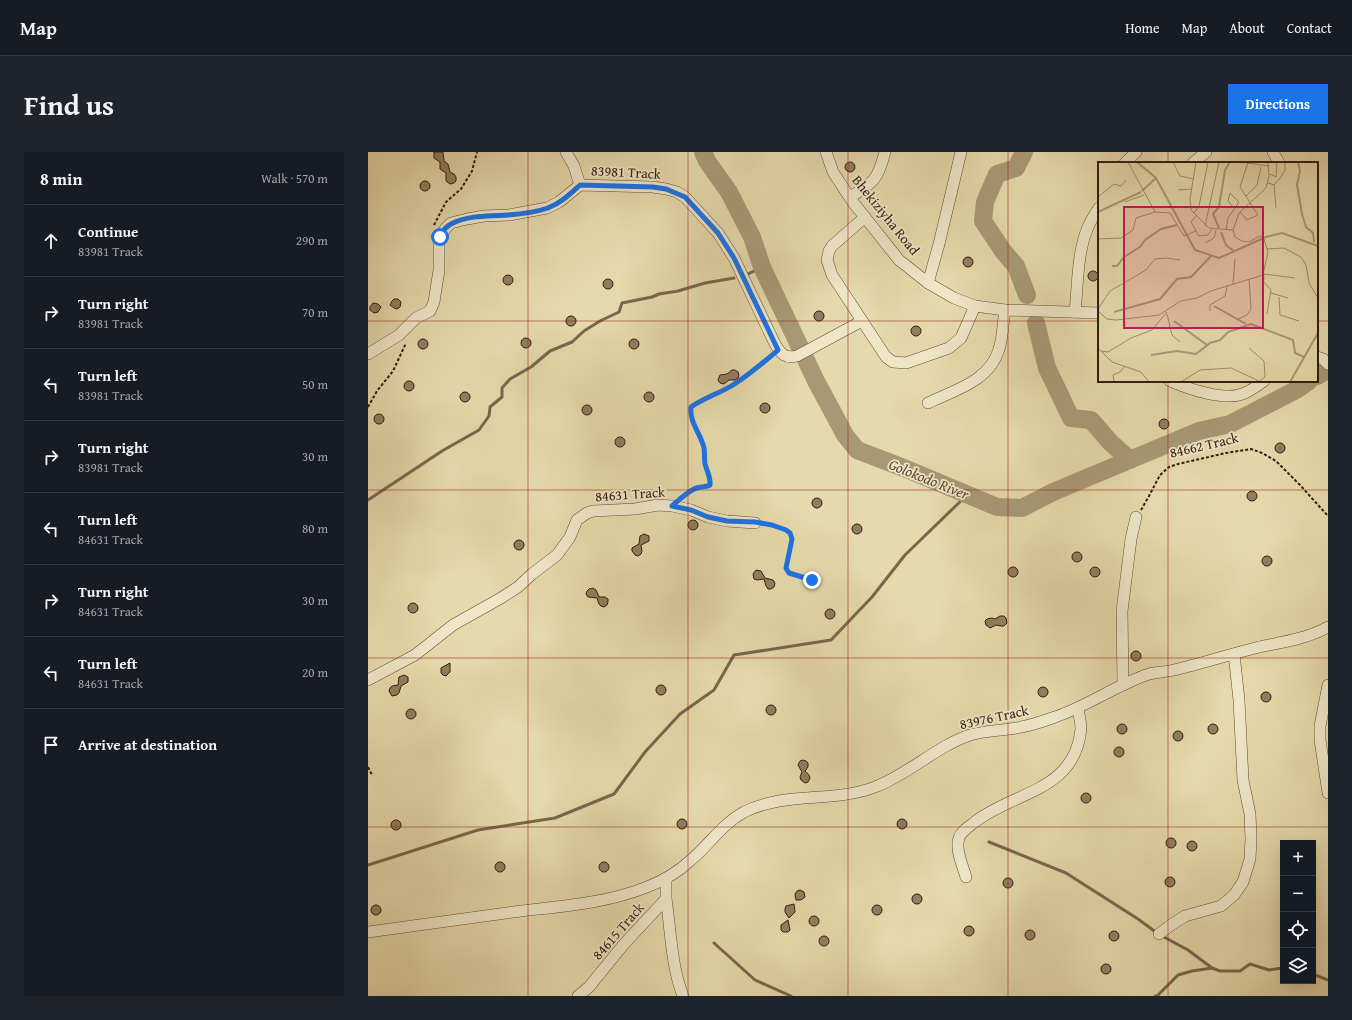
<!DOCTYPE html>
<meta charset="utf-8">
<style>
body{margin:0;font-family:"Gentium Book Plus",serif;background:#20242c;color:#f1f3f6}
.controls{position:absolute;right:12px;bottom:12px;display:grid;overflow:hidden;border-radius:0px;box-shadow:0 4px 16px #0002}
.controls button{width:36px;height:36px;display:grid;place-items:center;padding:0;border:0;border-bottom:1px solid #363941;background:#171b24;color:#f1f3f6;font:20px sans-serif}
.stop{position:absolute;width:12px;height:12px;margin:-9px;border:3px solid #1a73e8;border-radius:50%;background:#fff}
.stop.end{background:#1a73e8;border-color:#fff;box-shadow:0 1px 4px #0008}
.list{margin:0;padding:0;list-style:none}
h2{display:flex;justify-content:space-between;align-items:center;height:52px;margin:0;padding:0 16px;font-size:17px}
h2 small{font-size:13px;font-weight:400;color:#9ea1a6}
.list li{display:grid;grid-template-columns:26px 1fr auto;gap:12px;align-items:center;box-sizing:border-box;height:72px;padding:0 16px;border-top:1px solid #363941}
.list b{display:block;font-size:15px;white-space:nowrap}
.list p{margin:0;font-size:13px;white-space:nowrap;color:#9ea1a6}
.list em{font-size:13px;font-style:normal;color:#9ea1a6}
.icon{flex:none;width:22px;height:22px;fill:none;stroke:currentColor;stroke-width:2;stroke-linecap:round;stroke-linejoin:round}
.map{position:relative;flex:none;width:960px;height:844px;overflow:hidden;border-radius:0px}
header{display:flex;align-items:center;gap:24px;box-sizing:border-box;height:56px;padding:0 20px;background:#171b24;border-bottom:1px solid #363941}
header strong{font-size:19px}
nav{display:flex;gap:22px;margin-inline-start:auto;font-size:14px}
.intro{display:flex;align-items:center;justify-content:space-between;box-sizing:border-box;height:96px;padding:0 24px}
h1{margin:0;font-size:28px}
.button{padding:10px 18px;border-radius:0px;background:#1a73e8;color:#fff;font-size:14px;font-weight:700}
main{display:flex;gap:24px;padding:0 24px}
aside{flex:1;background:#171b24;border-radius:0px;box-shadow:0 4px 16px #0002}
.map>svg:first-child{display:block}
</style>
<header>
<strong>Map</strong>
<nav><a>Home</a><a>Map</a><a>About</a><a>Contact</a></nav>
</header>
<div class="intro"><h1>Find us</h1><a class="button">Directions</a></div>
<main>
<aside>
<h2>8 min<small>Walk · 570 m</small></h2>
<ul class="list">
<li><svg class="icon" aria-label="ahead" viewBox="0 0 24 24"><path d="M12 20V5M6 11l6-6 6 6"/></svg><div><b>Continue</b><p>83981 Track</p></div><em>290 m</em></li>
<li><svg class="icon" aria-label="right" viewBox="0 0 24 24"><path d="M7 20v-9h11M14 6l5 5-5 5"/></svg><div><b>Turn right</b><p>83981 Track</p></div><em>70 m</em></li>
<li><svg class="icon" aria-label="left" viewBox="0 0 24 24"><path d="M17 20v-9H6M10 6l-5 5 5 5"/></svg><div><b>Turn left</b><p>83981 Track</p></div><em>50 m</em></li>
<li><svg class="icon" aria-label="right" viewBox="0 0 24 24"><path d="M7 20v-9h11M14 6l5 5-5 5"/></svg><div><b>Turn right</b><p>83981 Track</p></div><em>30 m</em></li>
<li><svg class="icon" aria-label="left" viewBox="0 0 24 24"><path d="M17 20v-9H6M10 6l-5 5 5 5"/></svg><div><b>Turn left</b><p>84631 Track</p></div><em>80 m</em></li>
<li><svg class="icon" aria-label="right" viewBox="0 0 24 24"><path d="M7 20v-9h11M14 6l5 5-5 5"/></svg><div><b>Turn right</b><p>84631 Track</p></div><em>30 m</em></li>
<li><svg class="icon" aria-label="left" viewBox="0 0 24 24"><path d="M17 20v-9H6M10 6l-5 5 5 5"/></svg><div><b>Turn left</b><p>84631 Track</p></div><em>20 m</em></li>
<li><svg class="icon" aria-label="arrive" viewBox="0 0 24 24"><path d="M6 21V4h12l-3 4 3 4H6"/></svg><div><b>Arrive at destination</b></div></li>
</ul>
</aside>
<div class="map">
<svg width="960" height="844" viewBox="0 0 960 844">
<rect width="100%" height="100%" fill="#e6d9ab"/>
<filter id="stains"><feTurbulence type="fractalNoise" baseFrequency=".005" numOctaves="4"/><feColorMatrix values="0 0 0 0 .2 0 0 0 0 .09 0 0 0 0 .02 0 0 0 .5 -.17"/></filter>
<radialGradient id="worn" r=".72"><stop offset=".6" stop-color="#630" stop-opacity="0"/><stop offset="1" stop-color="#630" stop-opacity=".3"/></radialGradient>
<g fill="none" stroke-linecap="round" stroke-linejoin="round">
<g stroke="#7a664c" stroke-width="3">
<path d="M380,122L394,115"/>
<path d="M0,348L74,299L111,278L121,264L122,255L134,245V236L142,227L163,215L182,199L204,190L216,179L232,169L251,160L254,151L284,145L291,142L310,139L337,131L366,126"/>
<path d="M621,690L698,721L770,767L789,781"/>
<path d="M0,713L110,678L187,666L246,642L277,600L312,562L346,538L366,503L463,488L504,445L537,403L599,343"/>
<path d="M794,784L820,798L844,816"/>
<path d="M346,791L387,828L423,844"/>
<path d="M945,822L960,828"/>
<path d="M787,844H789L810,823L824,819L844,816L852,819H872L882,812L901,818L915,816"/>
</g>
<g stroke="#a99876" stroke-width="18">
<path d="M335,0L339,9L361,40L384,85L394,115L448,229L477,283L489,298L536,316L629,355L654,356L685,340L831,279L862,272L928,238L941,229"/>
<path d="M656,0L648,16L629,22L617,50L615,69L635,99L648,114L659,143"/>
<path d="M668,171L679,216L703,266L723,268L742,290L762,308"/>
<path d="M949,224L960,218"/>
</g>
</g>
<g fill="#917e60" stroke="#341b0e">
<path d="M66,0H75L76,9L80,12L82,20L86,22L88,25V29L86,31L82,32L78,29V21L72,17V10L66,6Z"/>
<circle cx="482" cy="15" r="5"/>
<circle cx="57" cy="34" r="5"/>
<circle cx="600" cy="110" r="5"/>
<circle cx="725" cy="124" r="5"/>
<circle cx="140" cy="128" r="5"/>
<circle cx="240" cy="132" r="5"/>
<path d="M26,147H30L33,150L32,155L29,157L26,156L22,153L24,149Z"/>
<path d="M5,151L10,152L13,155L10,160L6,161L2,158V155Z"/>
<circle cx="451" cy="164" r="5"/>
<circle cx="203" cy="169" r="5"/>
<circle cx="548" cy="179" r="5"/>
<circle cx="158" cy="191" r="5"/>
<circle cx="266" cy="192" r="5"/>
<circle cx="55" cy="192" r="5"/>
<path d="M364,218H367L370,220L371,223L370,226L367,228H361L356,232L352,231L350,228L352,223L359,222Z"/>
<circle cx="41" cy="234" r="5"/>
<circle cx="281" cy="245" r="5"/>
<circle cx="97" cy="245" r="5"/>
<circle cx="397" cy="256" r="5"/>
<circle cx="219" cy="258" r="5"/>
<circle cx="11" cy="267" r="5"/>
<circle cx="796" cy="272" r="5"/>
<circle cx="252" cy="290" r="5"/>
<circle cx="912" cy="296" r="5"/>
<circle cx="884" cy="344" r="5"/>
<circle cx="449" cy="351" r="5"/>
<circle cx="325" cy="373" r="5"/>
<circle cx="489" cy="377" r="5"/>
<path d="M276,382L281,384V389L273,393L274,399L273,402L270,404L267,403L264,399V396L271,392L272,384Z"/>
<circle cx="151" cy="393" r="5"/>
<circle cx="709" cy="405" r="5"/>
<circle cx="899" cy="409" r="5"/>
<circle cx="645" cy="420" r="5"/>
<circle cx="727" cy="420" r="5"/>
<path d="M388,418L393,419L397,426L405,428L407,431L406,435L403,437H400L398,434L396,427L389,428L386,427L385,422Z"/>
<path d="M225,436L228,438L231,445H237L240,447V450L239,453L236,455L233,454L231,452L229,446L220,445L218,442L219,439L221,437Z"/>
<circle cx="45" cy="456" r="5"/>
<circle cx="462" cy="462" r="5"/>
<path d="M632,464H636L638,466L639,471L636,474H633L628,473L622,476L618,473L617,469L619,467L624,466L627,467Z"/>
<circle cx="768" cy="504" r="5"/>
<path d="M82,511V520L78,524L75,523L73,521V516Z"/>
<path d="M36,523L40,525V530L33,534L31,541L29,543L24,544L21,539L22,536L24,534L30,533L31,525Z"/>
<circle cx="293" cy="538" r="5"/>
<circle cx="675" cy="540" r="5"/>
<circle cx="898" cy="545" r="5"/>
<circle cx="403" cy="558" r="5"/>
<circle cx="43" cy="562" r="5"/>
<circle cx="754" cy="577" r="5"/>
<circle cx="845" cy="577" r="5"/>
<circle cx="810" cy="584" r="5"/>
<circle cx="751" cy="600" r="5"/>
<path d="M435,608L438,609L440,611V615L437,619L441,623L442,626L440,630L437,631L433,628L432,625L434,620L430,613L432,609Z"/>
<circle cx="718" cy="646" r="5"/>
<circle cx="534" cy="672" r="5"/>
<circle cx="314" cy="672" r="5"/>
<circle cx="28" cy="673" r="5"/>
<circle cx="803" cy="691" r="5"/>
<circle cx="824" cy="694" r="5"/>
<circle cx="236" cy="715" r="5"/>
<circle cx="132" cy="715" r="5"/>
<circle cx="802" cy="730" r="5"/>
<circle cx="640" cy="731" r="5"/>
<path d="M432,738L436,740L437,745L433,748H428L427,742L429,739Z"/>
<circle cx="549" cy="747" r="5"/>
<path d="M426,752L427,760L421,766L417,760V757L418,754Z"/>
<circle cx="509" cy="758" r="5"/>
<circle cx="8" cy="758" r="5"/>
<circle cx="446" cy="769" r="5"/>
<path d="M420,768L422,778L420,780H415L413,778V773Z"/>
<circle cx="601" cy="779" r="5"/>
<circle cx="662" cy="783" r="5"/>
<circle cx="746" cy="784" r="5"/>
<circle cx="456" cy="789" r="5"/>
<circle cx="738" cy="817" r="5"/>
</g>
<g fill="none" stroke-linecap="round" stroke-linejoin="round">
<g stroke="#604a35" stroke-width="12">
<g id="minor">
<path d="M198,0L206,14L212,33"/>
<path d="M458,0L465,20L484,49L531,108L560,131L586,146L607,154L637,158L731,161"/>
<path d="M905,0L911,11"/>
<path d="M757,11L768,0"/>
<path d="M825,11L838,0"/>
<path d="M482,45C506,31 510,27 517,0"/>
<path d="M497,65L464,94L461,99L459,108L464,123L518,205L525,210L538,211L581,196L593,186L607,154"/>
<path d="M560,131L571,92L593,0"/>
<path d="M707,160C710,132 709,101 720,75C723,68 727,62 731,56"/>
<path d="M0,202L31,183L48,166L62,159L66,150L68,137L71,118V85L78,76L83,71L99,67L116,64L141,63L179,56L191,50L212,33L285,35L298,37L309,40L317,45L350,81L366,106L407,192C413,202 417,207 429,204L494,169"/>
<path d="M949,205L955,207L960,212"/>
<path d="M802,229C821,237 858,250 877,241C884,238 890,233 896,229"/>
<path d="M560,251C587,238 622,229 631,197C635,185 635,170 637,158"/>
<path d="M0,528L47,503L85,473L133,446L150,435L164,422L189,403L202,385L209,368L219,361L225,359L267,357L290,353L304,354L323,358L340,365L359,369L387,371"/>
<path d="M755,533L754,459L763,387L768,365"/>
<path d="M960,533L952,574V588L960,641"/>
<path d="M598,725C595,714 587,698 591,686C593,679 602,674 608,669C648,639 707,639 713,577C713,571 711,563 710,556"/>
<path d="M298,747C303,779 303,813 315,844"/>
<path d="M0,780C51,773 102,766 153,759C196,754 239,751 279,735C295,729 310,720 323,708C341,693 354,672 376,660C418,639 466,651 507,635C541,622 569,594 602,583C619,578 636,579 653,575C665,573 676,569 687,565C720,554 748,533 781,522C789,520 798,520 806,518C835,511 863,502 891,495C915,490 938,487 960,475"/>
<path d="M791,782L803,773L817,764L853,754L866,743L875,730L882,707L883,687L882,662L875,628L871,548L866,502"/>
<path d="M210,844L221,835L256,792L298,747V727"/>
</g>
</g>
<g stroke="#341b0e" stroke-width="2" stroke-dasharray="3 2" stroke-linecap="butt">
<path d="M66,73L78,50L93,37L104,19L109,0"/>
<path d="M0,255L9,239L25,219L38,191"/>
<path d="M314,346C319,342 325,335 332,334C336,334 338,336 342,333C343,325 339,320 337,312C336,307 337,302 336,296C333,282 321,270 323,255C336,246 352,241 365,232C379,224 391,213 403,203"/>
<path d="M773,358L781,344L792,323L801,315L810,312L858,301L883,297L894,301L908,309L932,333L960,364"/>
<path d="M396,372C432,377 424,387 418,416L421,421L444,428"/>
<path d="M0,615L4,623"/>
</g>
<use href="#minor" stroke="#efe6c8" stroke-width="11"/>
</g>
<g fill="none" stroke-linecap="round" stroke-linejoin="round">
<path stroke="#1a73e8" stroke-width="5" d="M72,85C74,80 77,75 83,72C100,63 122,64 140,63C153,62 168,60 180,56C193,51 202,42 212,33L285,35L298,37L317,45L350,81L366,106L410,198C396,210 381,223 365,233C352,241 336,246 323,255C321,270 333,282 336,296C337,302 336,307 337,312C339,320 343,325 342,333C337,336 331,334 326,337C318,341 311,348 304,354L323,358L340,365L359,369L387,370L404,373L418,378L422,381L424,387L418,416L421,421L444,428"/>
</g>
<path fill="none" stroke="#8f2418" stroke-width="1" stroke-opacity="0.55" d="M160,0V844M320,0V844M480,0V844M640,0V844M800,0V11M0,169H731M949,169H960M800,229V844M0,338H960M0,506H960M0,675H960"/>
<g text-anchor="middle" dominant-baseline="central" stroke-width="3.5" stroke-linejoin="round" paint-order="stroke">
<g font-size="14" fill="#341b0e" stroke="#efe6c8">
<text transform="translate(258 20) rotate(3)">83981 Track</text>
<text transform="translate(518 63) rotate(51)">Bhekiziyha Road</text>
<text transform="translate(836 293) rotate(-13)">84662 Track</text>
<text transform="translate(262 342) rotate(-4)">84631 Track</text>
<text transform="translate(626 565) rotate(-12)">83976 Track</text>
<text transform="translate(250 779) rotate(-49)">84615 Track</text>
</g>
<g font-size="15" font-style="italic" fill="#5d4732" stroke="#efe6c8">
<text transform="translate(561 327) rotate(22)">Golokodo River</text>
</g>
</g>
<g transform="translate(730 10)">
<rect width="220" height="220" fill="#e6d9ab"/>
<path fill="none" stroke="#a99876" stroke-width="2" d="M39,0L58,16L97,88L121,96L168,75L184,71L220,84M200,0L202,9L199,23L204,52L208,65L215,71L216,80M44,29L58,16M0,50L43,30M121,66L115,52L121,45L127,8L132,0M123,70L128,83L136,89M14,104H19L26,95L42,85L47,78L63,67L79,63M116,144L148,162M16,150L62,137L79,117L93,115L113,94M76,159L109,183M53,193L79,189L98,192L112,181L122,178L130,170L153,162L195,178L197,191L206,195M192,220L220,171"/>
<path fill="none" stroke="#9f8d6c" stroke-width="1" d="M30,0L57,50M75,0L82,14L96,17M98,0L92,37L93,48L111,66L135,68M149,1L171,4M172,12L178,15L179,0M170,21L176,23L183,15L187,8V0M176,23L178,46M80,28L94,27M148,34L159,23L163,5M0,35L16,22L23,24L28,18M27,40L46,33M142,50L149,58L160,53L142,25L150,0M96,51L101,44L110,0M98,54L93,60L101,74L110,73L114,67M107,64L121,0M128,68L130,56L141,40L132,31L130,39L136,46M0,77L23,76L35,68L38,56L57,50L72,51L86,74L98,69M107,81L116,76L118,68M169,87L186,86L203,95L208,103L211,121L220,136M165,119L173,128L169,152M135,122L137,97M173,131L190,136M181,135L182,153L201,159M165,138L166,112L197,116M0,147L12,129L48,108L57,97L68,96L82,98M0,149L9,157L18,158L61,153L83,139L99,136L113,129L165,113L170,90L166,77L162,74L151,80L144,79L137,75L135,68L141,51L168,26L171,14L170,0M112,149V143L127,134L129,125M69,152L74,173L82,180M140,157L149,153L153,147L151,117M0,186L14,200L43,210L51,220M151,186L166,199L167,215L162,219M3,189L10,190L33,176L54,168L69,150M16,220L15,213L22,210L27,204M21,220H42M83,220L102,208L133,206L163,220"/>
<path fill="#c2185b" fill-opacity="0.15" stroke="#c2185b" stroke-width="2" d="M26,45H165V166H26Z"/>
<rect width="220" height="220" fill="none" stroke="#341b0e" stroke-width="2"/>
</g>
<rect width="100%" height="100%" filter="url(#stains)"/>
<rect width="100%" height="100%" fill="url(#worn)"/>
</svg>
<div class="controls">
<button>+</button>
<button>−</button>
<button><svg class="icon" aria-label="locate" viewBox="0 0 24 24"><circle cx="12" cy="12" r="6"/><path d="M12 2v4M12 18v4M2 12h4M18 12h4"/></svg></button>
<button><svg class="icon" aria-label="layers" viewBox="0 0 24 24"><path d="M12 4l9 5-9 5-9-5zM3 14l9 5 9-5"/></svg></button>
</div>
<div class="stop" style="left:72px;top:85px"></div>
<div class="stop end" style="left:444px;top:428px"></div>
</div>
</main>
